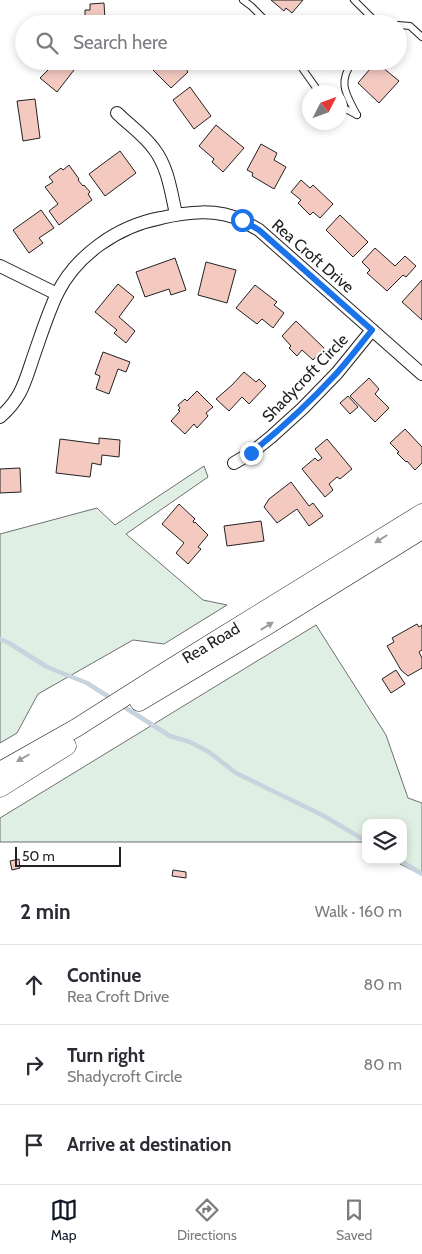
<!DOCTYPE html>
<meta charset="utf-8">
<style>
body{margin:0;font-family:Cabin,sans-serif;background:#f2f2f3;color:#2b2b33}
.controls{position:absolute;right:15px;bottom:15px;display:grid;overflow:hidden;border-radius:10px;box-shadow:0 2px 8px #0003}
.controls button{width:45px;height:45px;display:grid;place-items:center;padding:0;border:0;border-bottom:1px solid #e1e1e2;background:#fff;color:#2b2b33;font:25px sans-serif}
.compass{position:absolute;left:302px;top:85px;width:45px;height:45px;border-radius:50%;background:#fff;box-shadow:0 2px 8px #0003;rotate:48deg}
.scale{position:absolute;left:15px;bottom:12px;width:106px;box-sizing:border-box;padding-left:5px;border:2px solid #222;border-top:0;font-size:14px;line-height:18px;white-space:nowrap;color:#222;-webkit-text-stroke:4px #fff;paint-order:stroke}
.stop{position:absolute;width:15px;height:15px;margin:-11px;border:4px solid #1a73e8;border-radius:50%;background:#fff}
.stop.end{background:#1a73e8;border-color:#fff;box-shadow:0 1px 5px #0008}
.list{margin:0;padding:0;list-style:none}
h2{display:flex;justify-content:space-between;align-items:center;height:65px;margin:0;padding:0 20px;font-size:21px}
h2 small{font-size:16px;font-weight:400;color:#7c7c81}
.list li{display:grid;grid-template-columns:32px 1fr auto;gap:15px;align-items:center;box-sizing:border-box;height:80px;padding:0 20px;border-top:1px solid #e1e1e2}
.list b{display:block;font-size:19px;white-space:nowrap}
.list p{margin:0;font-size:16px;white-space:nowrap;color:#7c7c81}
.list em{font-size:16px;font-style:normal;color:#7c7c81}
.icon{flex:none;width:28px;height:28px;fill:none;stroke:currentColor;stroke-width:2;stroke-linecap:round;stroke-linejoin:round}
.map{position:relative;flex:none;width:422px;height:879px;overflow:hidden}
.search{position:absolute;background:#fff;box-shadow:0 2px 8px #0003;left:15px;right:15px;top:15px;height:55px;display:flex;align-items:center;gap:12px;box-sizing:border-box;padding:0 18px;border-radius:28px;color:#7c7c81;font-size:19px}
.sheet{height:305px;background:#fff}
nav{display:flex;justify-content:space-around;align-items:center;box-sizing:border-box;height:70px;border-top:1px solid #e1e1e2;background:#fff;font-size:14px;color:#7c7c81}
nav a{display:grid;justify-items:center;gap:2px}
nav .on{color:#111827}
.map>svg:first-child{display:block}
</style>
<div class="map">
<svg width="422" height="879" viewBox="0 0 422 879">
<rect width="100%" height="100%" fill="#fff"/>
<g fill="#e0efe3" stroke="#6f6f6f">
<path d="M204,466L208,477L126,534L203,600L227,605L164,644L133,640L38,694L17,733L0,743V534L97,508L115,525Z"/>
<path d="M316,625L386,735L408,798L422,803V875L400,864V860H403V823H366V842H0V818Z"/>
</g>
<g fill="none" stroke-linecap="round" stroke-linejoin="round">
<g stroke="#c7d3dd" stroke-width="4.5">
<path d="M0,639L9,643L47,667L87,683L112,699"/>
<path d="M121,705L170,736L190,742L209,752L236,773L324,816L366,841"/>
<path d="M399,860L422,874"/>
</g>
</g>
<g fill="#f3c9c0" stroke="#222">
<path d="M271,0H303L292,13L286,8L284,11Z"/>
<path d="M104,3L105,19H108L114,22V24H85V10H90V4Z"/>
<path d="M57,61H81L57,92L40,78Z"/>
<path d="M144,61H169L171,63L172,61H180L188,72L171,88Z"/>
<path d="M376,62L399,81L379,103L358,83Z"/>
<path d="M190,87L211,116L194,129L173,100Z"/>
<path d="M35,99L40,138L23,141L17,101Z"/>
<path d="M216,125L244,148L223,172L212,162L214,159L199,146Z"/>
<path d="M261,144L277,153L274,160L286,167L274,189L252,176L253,173L247,170Z"/>
<path d="M120,151L136,173L105,196L89,174Z"/>
<path d="M69,165L79,179L78,180L83,186L84,185L90,192L88,194L92,200L59,225L49,211L58,204L45,187L53,182L49,177L61,168L63,170Z"/>
<path d="M301,180L310,188L313,185L333,204L320,218L313,212L310,215L298,203L301,200L291,192Z"/>
<path d="M41,210L54,228L39,238L43,243L29,253L13,230Z"/>
<path d="M340,215L368,242L353,257L326,230Z"/>
<path d="M375,248L395,266L405,256L416,266L406,277L403,275L387,291L367,273L370,270L362,262Z"/>
<path d="M175,258L186,290L171,295L169,289L145,297L136,272Z"/>
<path d="M206,262L236,270L227,303L198,295Z"/>
<path d="M422,280V320L402,302Z"/>
<path d="M118,284L134,297L119,317L135,331L126,343L114,333L117,330L95,312Z"/>
<path d="M255,285L277,302L274,305L284,313L273,328L262,319L257,324L236,308Z"/>
<path d="M296,321L324,348L313,360L302,350L297,356L289,348L291,346L282,336Z"/>
<path d="M103,352L130,362L126,372L118,369L109,394L96,389L100,376L95,374Z"/>
<path d="M244,372L256,382L259,379L266,386L249,404L242,397L229,411L216,399L232,385Z"/>
<path d="M369,378L379,389L375,394L389,408L375,422L350,396Z"/>
<path d="M197,391L213,407L206,413L208,416L197,428L194,424L185,434L171,421L180,411L178,410L180,408L178,405L185,399L187,401Z"/>
<path d="M348,396L358,407L350,414L340,403Z"/>
<path d="M405,429L422,447V463L415,470L407,461L406,462L397,453L399,452L390,443Z"/>
<path d="M99,438L120,440L119,457L102,455L101,465L92,463L90,477L56,473L60,439L99,444Z"/>
<path d="M327,439L352,469L340,479L337,477L329,484L333,490L325,497L302,469L315,458L318,461L322,458L315,449Z"/>
<path d="M20,468L21,492L0,493V469Z"/>
<path d="M291,482L309,506L313,503L323,516L309,526L297,509L277,523L264,507L269,499Z"/>
<path d="M179,504L195,519L193,521L194,523L195,522L208,535L198,547L201,549L188,564L176,553L184,543L162,524Z"/>
<path d="M261,521L264,541L227,546L224,526Z"/>
<path d="M417,624L419,627L422,625V650L419,652L422,658V668L408,676L401,670L387,646L394,642L392,638Z"/>
<path d="M396,670L405,684L391,693L382,679Z"/>
<path d="M19,859L20,868L12,870L10,861Z"/>
<path d="M173,870L186,872V878L172,876Z"/>
</g>
<g fill="none" stroke-linecap="round" stroke-linejoin="round">
<g stroke="#222" stroke-width="8">
<g id="service">
<path d="M243,0L251,6L269,24"/>
<path d="M354,0L378,24"/>
<path d="M398,25L410,26L422,37"/>
<path d="M297,61L319,92"/>
<path d="M353,61C337,83 346,94 357,115"/>
<path d="M340,106L357,115"/>
</g>
</g>
<g stroke="#222" stroke-width="14">
<g id="minor">
<path d="M117,113C129,125 144,135 154,149C168,167 171,192 176,214"/>
<path d="M0,266L57,294"/>
<path d="M0,417C22,398 25,381 34,355C41,335 48,313 57,294C76,255 118,226 161,218C187,212 217,208 243,221C248,224 254,227 259,230L422,374"/>
<path d="M234,463L251,453L271,437L303,408L337,373L372,330"/>
</g>
</g>
<g stroke="#222" stroke-width="19">
<g id="secondary">
<path d="M139,702L265,627L422,530"/>
<path d="M0,771L76,728L169,669L422,513"/>
<path d="M0,788L67,746"/>
</g>
</g>
<use href="#service" stroke="#fff" stroke-width="6"/>
<use href="#minor" stroke="#fff" stroke-width="12"/>
<use href="#secondary" stroke="#fff" stroke-width="18"/>
</g>
<defs><path id="oneway-solid" d="M-6-.8H1V-3.2L6.5 0L1 3.2V.8H-6Z" transform="scale(1.25)"/></defs>
<g fill="#9c9c9c">
<use href="#oneway-solid" transform="translate(381 539) rotate(148)"/>
<use href="#oneway-solid" transform="translate(267 626) rotate(-31)"/>
<use href="#oneway-solid" transform="translate(23 758) rotate(150)"/>
</g>
<g fill="none" stroke-linecap="round" stroke-linejoin="round">
<path stroke="#1a73e8" stroke-width="6" d="M242,220L259,230L372,330C360,345 348,361 335,375C309,403 281,429 251,453"/>
</g>
<g text-anchor="middle" dominant-baseline="central" stroke-width="4" stroke-linejoin="round" paint-order="stroke">
<g font-size="16" fill="#222" stroke="#fff">
<text transform="translate(313 256) rotate(41)">Rea Croft Drive</text>
<text transform="translate(305 378) rotate(-46)">Shadycroft Circle</text>
<text transform="translate(211 643) rotate(-31)">Rea Road</text>
</g>
</g>
</svg>
<div class="controls">
<button><svg class="icon" aria-label="layers" viewBox="0 0 24 24"><path d="M12 4l9 5-9 5-9-5zM3 14l9 5 9-5"/></svg></button>
</div>
<svg class="compass" viewBox="-18 -18 36 36"><path d="M0-13l5 13h-10z" fill="#e53935"/><path d="M0 13l5-13h-10z" fill="#7c7c81"/></svg>
<div class="scale">50 m</div>
<div class="stop" style="left:242px;top:220px"></div>
<div class="stop end" style="left:251px;top:453px"></div>
<div class="search"><svg class="icon" aria-label="search" viewBox="0 0 24 24"><circle cx="10" cy="10" r="6"/><path d="M15 15l6 6"/></svg>Search here</div>
</div>
<section class="sheet">
<h2>2 min<small>Walk · 160 m</small></h2>
<ul class="list">
<li><svg class="icon" aria-label="ahead" viewBox="0 0 24 24"><path d="M12 20V5M6 11l6-6 6 6"/></svg><div><b>Continue</b><p>Rea Croft Drive</p></div><em>80 m</em></li>
<li><svg class="icon" aria-label="right" viewBox="0 0 24 24"><path d="M7 20v-9h11M14 6l5 5-5 5"/></svg><div><b>Turn right</b><p>Shadycroft Circle</p></div><em>80 m</em></li>
<li><svg class="icon" aria-label="arrive" viewBox="0 0 24 24"><path d="M6 21V4h12l-3 4 3 4H6"/></svg><div><b>Arrive at destination</b></div></li>
</ul>
</section>
<nav>
<a class="on"><svg class="icon" aria-label="map" viewBox="0 0 24 24"><path d="M3 6l6-2 6 2 6-2v14l-6 2-6-2-6 2zM9 4v14M15 6v14"/></svg>Map</a>
<a><svg class="icon" aria-label="directions" viewBox="0 0 24 24"><path d="M12 3l9 9-9 9-9-9zM9 14v-3h6M13 9l2 2-2 2"/></svg>Directions</a>
<a><svg class="icon" aria-label="saved" viewBox="0 0 24 24"><path d="M7 4h10v16l-5-4-5 4z"/></svg>Saved</a>
</nav>
